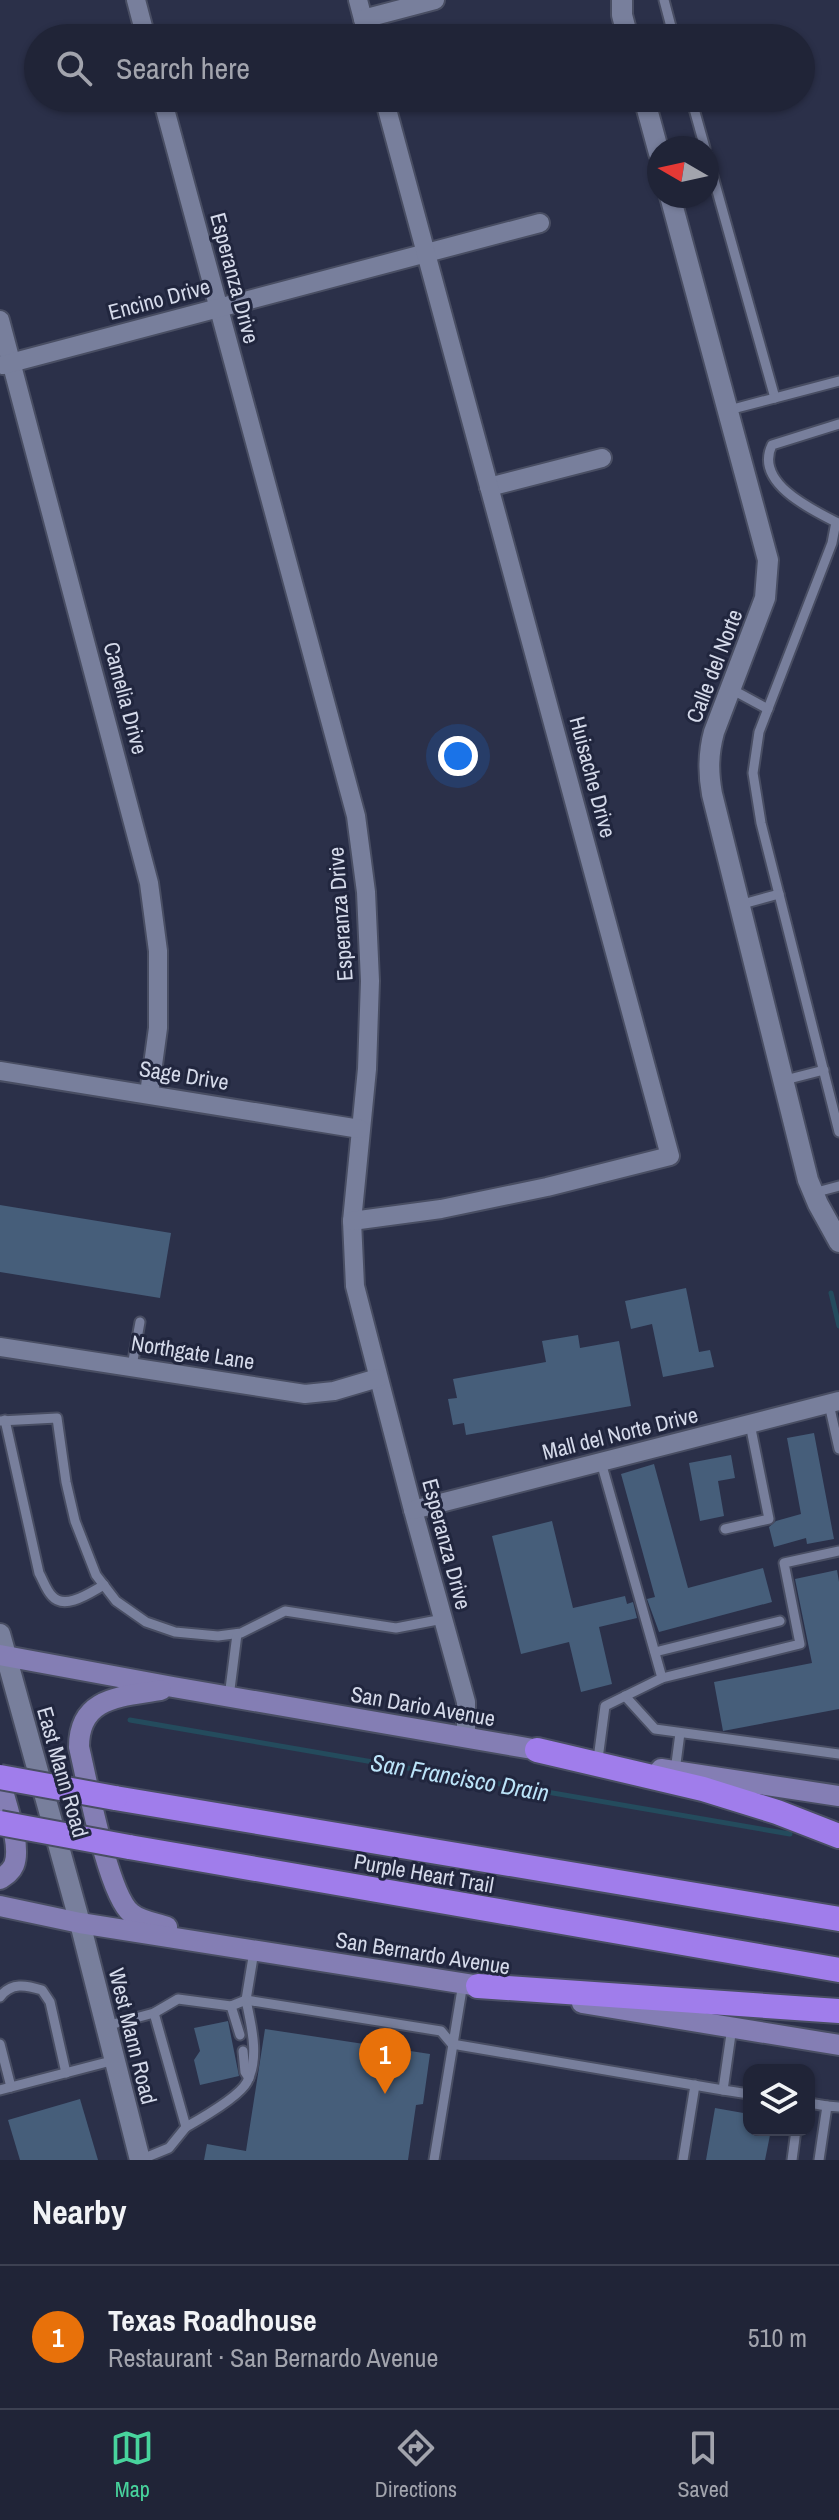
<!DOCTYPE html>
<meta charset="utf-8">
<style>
body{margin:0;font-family:"Archivo Narrow",sans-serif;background:#2d3042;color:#f1f3f6}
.controls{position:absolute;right:24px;bottom:24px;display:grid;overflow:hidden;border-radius:16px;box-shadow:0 2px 6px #0004}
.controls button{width:72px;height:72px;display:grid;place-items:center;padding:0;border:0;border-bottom:2px solid #3d4152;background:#202437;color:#f1f3f6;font:40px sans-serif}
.compass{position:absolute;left:647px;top:136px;width:72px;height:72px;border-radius:50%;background:#202437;box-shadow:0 2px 6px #0004;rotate:279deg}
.you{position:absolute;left:458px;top:756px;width:28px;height:28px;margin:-20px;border:6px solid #fff;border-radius:50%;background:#1a73e8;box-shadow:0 0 0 12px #1a73e833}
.badge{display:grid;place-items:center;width:52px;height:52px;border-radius:50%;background:#48d49d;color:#fff;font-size:26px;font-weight:700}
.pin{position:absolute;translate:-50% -66px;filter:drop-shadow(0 2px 4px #0008)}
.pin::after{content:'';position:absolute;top:42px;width:28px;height:24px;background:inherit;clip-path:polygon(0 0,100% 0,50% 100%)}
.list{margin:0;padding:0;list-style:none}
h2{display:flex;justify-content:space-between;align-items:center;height:104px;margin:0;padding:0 32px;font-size:34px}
h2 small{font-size:26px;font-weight:400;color:#a2a4ad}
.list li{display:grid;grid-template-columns:52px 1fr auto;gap:24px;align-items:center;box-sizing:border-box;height:144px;padding:0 32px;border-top:2px solid #3d4152}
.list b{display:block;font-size:30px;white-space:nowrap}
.list p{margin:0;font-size:26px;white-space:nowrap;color:#a2a4ad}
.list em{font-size:26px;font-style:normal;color:#a2a4ad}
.icon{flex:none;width:44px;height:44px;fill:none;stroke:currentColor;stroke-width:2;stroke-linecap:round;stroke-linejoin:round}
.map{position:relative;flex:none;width:839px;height:2160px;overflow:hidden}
.search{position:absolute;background:#202437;box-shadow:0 2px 6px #0004;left:24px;right:24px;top:24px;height:88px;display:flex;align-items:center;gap:20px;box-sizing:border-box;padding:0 28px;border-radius:44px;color:#a2a4ad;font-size:30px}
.sheet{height:248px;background:#202437}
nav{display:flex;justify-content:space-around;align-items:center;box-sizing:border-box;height:112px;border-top:2px solid #3d4152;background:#202437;font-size:22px;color:#a2a4ad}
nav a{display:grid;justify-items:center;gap:4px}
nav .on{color:#48d49d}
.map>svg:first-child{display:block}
</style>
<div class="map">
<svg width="839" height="2160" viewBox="0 0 839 2160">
<rect width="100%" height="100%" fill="#2b3049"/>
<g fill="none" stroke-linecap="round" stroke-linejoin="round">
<g stroke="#244b5d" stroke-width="5">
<path d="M831,1293L839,1326"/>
<path d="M130,1720L790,1834"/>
</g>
</g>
<g fill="#465e7a">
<path d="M0,1205L171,1233L160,1298L0,1272Z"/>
<path d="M686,1288L699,1352L710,1350L714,1367L663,1377L652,1324L631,1329L625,1301Z"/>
<path d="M578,1335L580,1348L619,1341L631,1406L466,1435L464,1423L453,1425L448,1399L457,1398L453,1379L546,1362L542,1341Z"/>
<path d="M814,1433L834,1539L807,1544L806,1538L774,1547L769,1527L776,1521L801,1514L787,1438Z"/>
<path d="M731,1455L735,1478L718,1481L724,1516L700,1521L689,1463Z"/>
<path d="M654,1464L688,1588L763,1568L772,1602L659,1632L647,1599L655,1597L621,1474Z"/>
<path d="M552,1521L573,1608L625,1596L627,1604L633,1602L637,1618L599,1627L612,1684L581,1692L569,1642L521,1654L492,1536Z"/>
<path d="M837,1570L839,1582V1709L723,1731L714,1682L812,1663L795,1579Z"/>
<path d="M228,2021L239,2076L200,2085L194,2060L200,2051L194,2028Z"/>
<path d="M265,2029L430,2054L423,2104L416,2105L408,2160H204L207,2144L246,2151Z"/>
<path d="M80,2099L98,2160H20L8,2120Z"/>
<path d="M715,2108L749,2114V2130H771L765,2160H706Z"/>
</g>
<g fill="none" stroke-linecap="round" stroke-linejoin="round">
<g stroke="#494e63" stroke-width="13">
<g id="service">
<path d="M664,0L674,38"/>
<path d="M691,98L705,148"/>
<path d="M707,155L775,398"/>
<path d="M729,410L839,381"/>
<path d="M839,424L772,445C754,482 810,509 836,522L832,543L759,732L753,773L761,823L839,1132"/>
<path d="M731,689L768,709"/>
<path d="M739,905L779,894"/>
<path d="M785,1080L824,1070"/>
<path d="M813,1193L839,1186"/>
<path d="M132,1366L140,1322"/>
<path d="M829,1404L839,1449"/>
<path d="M5,1420L39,1573C43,1580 46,1590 52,1596C65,1611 91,1592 104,1585"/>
<path d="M0,1421L57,1418L66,1482L75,1521L96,1575L116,1601L146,1622L175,1632L218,1636L241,1633L285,1611L396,1628L443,1619"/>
<path d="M725,1529L769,1519L750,1424"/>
<path d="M655,1652L780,1621"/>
<path d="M662,1678L800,1644L784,1563L839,1551"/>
<path d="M625,1696L655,1729L839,1754"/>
<path d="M229,1697L237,1634"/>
<path d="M598,1759L605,1706L662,1678L601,1462"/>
<path d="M675,1771L680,1733"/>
<path d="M254,1951L246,2000L441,2031L452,2044L723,2090L732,2027"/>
<path d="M0,1997C11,1982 26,1985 42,1990L50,2002L66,2073"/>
<path d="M231,2006L240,2035"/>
<path d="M106,2026L154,2013L178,1999L231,2006L246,2000C251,2025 260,2057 247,2082C239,2097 202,2118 186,2127"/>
<path d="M0,2044L11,2087"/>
<path d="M243,2051L245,2072L249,2078"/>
<path d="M0,2090L115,2060"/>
<path d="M723,2090L749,2094"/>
<path d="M809,2103L827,2106"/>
<path d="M140,2160L169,2148L186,2127L154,2013"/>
<path d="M434,2160L463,1983"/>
<path d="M683,2160L695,2085"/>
<path d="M792,2160L796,2130"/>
<path d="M819,2160L827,2106L839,2107"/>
</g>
</g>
<g stroke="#494e63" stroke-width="22">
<g id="minor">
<path d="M136,0L146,38"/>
<path d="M358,0L368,38"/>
<path d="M363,19L435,0"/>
<path d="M162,98L356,816L366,892L370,981L367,1069L352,1221L355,1286L413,1510L466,1702V1738"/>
<path d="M0,320L149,883L158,951V1028L149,1094"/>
<path d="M3,365L540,223"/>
<path d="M489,487L602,458"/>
<path d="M0,1071L360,1129"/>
<path d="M352,1221L441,1209L547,1187L670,1156L384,98"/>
<path d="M0,1347L305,1394L334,1391L378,1378"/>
<path d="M413,1510L839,1401"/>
</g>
</g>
<g stroke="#494e63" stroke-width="24">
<g id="tertiary">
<path d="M622,0V15L628,38"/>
<path d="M644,98L659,153"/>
<path d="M670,196L768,560L765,598L714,732C708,754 708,772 712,794L808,1180L818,1204L839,1242"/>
<path d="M0,1634L80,1923L140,2160"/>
</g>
</g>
<g stroke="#494e63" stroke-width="24">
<g id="secondary">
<path d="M0,1655L173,1687L550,1752"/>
<path d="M161,1690C122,1697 79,1696 79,1747C87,1781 108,1894 131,1913C140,1921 156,1923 167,1927"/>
<path d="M661,1769L839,1796"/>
<path d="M0,1780C5,1802 22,1845 14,1865C11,1872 6,1875 0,1879"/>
<path d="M0,1906L80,1923L492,1988"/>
<path d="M582,2003L839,2045"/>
</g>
</g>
<g stroke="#494e63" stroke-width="28">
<g id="motorway">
<path d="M537,1750L703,1789L777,1812L839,1836"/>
<path d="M115,1798L839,1919"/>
<path d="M129,1847L839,1970"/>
<path d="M478,1986L839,2011"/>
</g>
</g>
<use href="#service" stroke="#787f9c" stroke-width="9"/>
<use href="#minor" stroke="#787f9c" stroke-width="18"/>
<use href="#tertiary" stroke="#787f9c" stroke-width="20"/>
<use href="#secondary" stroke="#847eb4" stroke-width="20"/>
<use href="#motorway" stroke="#a07deb" stroke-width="24"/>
<g stroke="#494e63" stroke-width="28" stroke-linecap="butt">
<g id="motorway-bridge">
<path d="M0,1777L115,1798"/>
<path d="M0,1823L129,1847"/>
</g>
</g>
<use href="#motorway-bridge" stroke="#a07deb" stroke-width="24"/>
</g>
<g text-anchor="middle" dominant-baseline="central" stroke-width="6" stroke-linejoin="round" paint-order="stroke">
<g font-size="22" fill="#d5daea" stroke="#21263e">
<text transform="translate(235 278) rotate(75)">Esperanza Drive</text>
<text transform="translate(159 299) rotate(-15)">Encino Drive</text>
<text transform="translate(714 666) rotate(-69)">Calle del Norte</text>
<text transform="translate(126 698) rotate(75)">Camelia Drive</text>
<text transform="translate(593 777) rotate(75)">Huisache Drive</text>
<text transform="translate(340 914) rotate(-94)">Esperanza Drive</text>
<text transform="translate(184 1075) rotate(9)">Sage Drive</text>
<text transform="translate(193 1352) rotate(9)">Northgate Lane</text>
<text transform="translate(620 1433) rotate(-14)">Mall del Norte Drive</text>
<text transform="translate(447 1544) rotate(75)">Esperanza Drive</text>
<text transform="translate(423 1706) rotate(10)">San Dario Avenue</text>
<text transform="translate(63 1772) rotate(74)">East Mann Road</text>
<text transform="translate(424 1873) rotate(10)">Purple Heart Trail</text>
<text transform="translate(423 1953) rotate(9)">San Bernardo Avenue</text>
<text transform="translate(133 2036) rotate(76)">West Mann Road</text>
</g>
<g font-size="24" font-style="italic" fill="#bce4f9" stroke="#21263e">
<text transform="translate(460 1777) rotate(10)">San Francisco Drain</text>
</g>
</g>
</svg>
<div class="controls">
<button><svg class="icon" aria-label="layers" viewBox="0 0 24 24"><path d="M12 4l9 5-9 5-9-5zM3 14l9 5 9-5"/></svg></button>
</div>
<svg class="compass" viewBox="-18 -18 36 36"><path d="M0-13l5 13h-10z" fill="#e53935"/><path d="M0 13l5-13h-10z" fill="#a2a4ad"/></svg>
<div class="you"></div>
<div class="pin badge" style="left:385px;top:2094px;background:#e8710a">1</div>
<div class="search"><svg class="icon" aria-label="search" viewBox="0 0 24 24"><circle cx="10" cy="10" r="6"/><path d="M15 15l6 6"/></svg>Search here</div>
</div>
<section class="sheet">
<h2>Nearby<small></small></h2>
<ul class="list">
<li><span class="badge" style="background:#e8710a">1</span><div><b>Texas Roadhouse</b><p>Restaurant · San Bernardo Avenue</p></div><em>510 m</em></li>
</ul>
</section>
<nav>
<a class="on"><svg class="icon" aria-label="map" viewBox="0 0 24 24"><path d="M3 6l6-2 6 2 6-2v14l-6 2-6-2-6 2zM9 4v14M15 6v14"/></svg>Map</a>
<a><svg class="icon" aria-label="directions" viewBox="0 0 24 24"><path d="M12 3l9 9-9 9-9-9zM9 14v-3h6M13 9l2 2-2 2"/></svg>Directions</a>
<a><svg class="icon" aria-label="saved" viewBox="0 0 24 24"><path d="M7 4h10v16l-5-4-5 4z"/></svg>Saved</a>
</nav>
